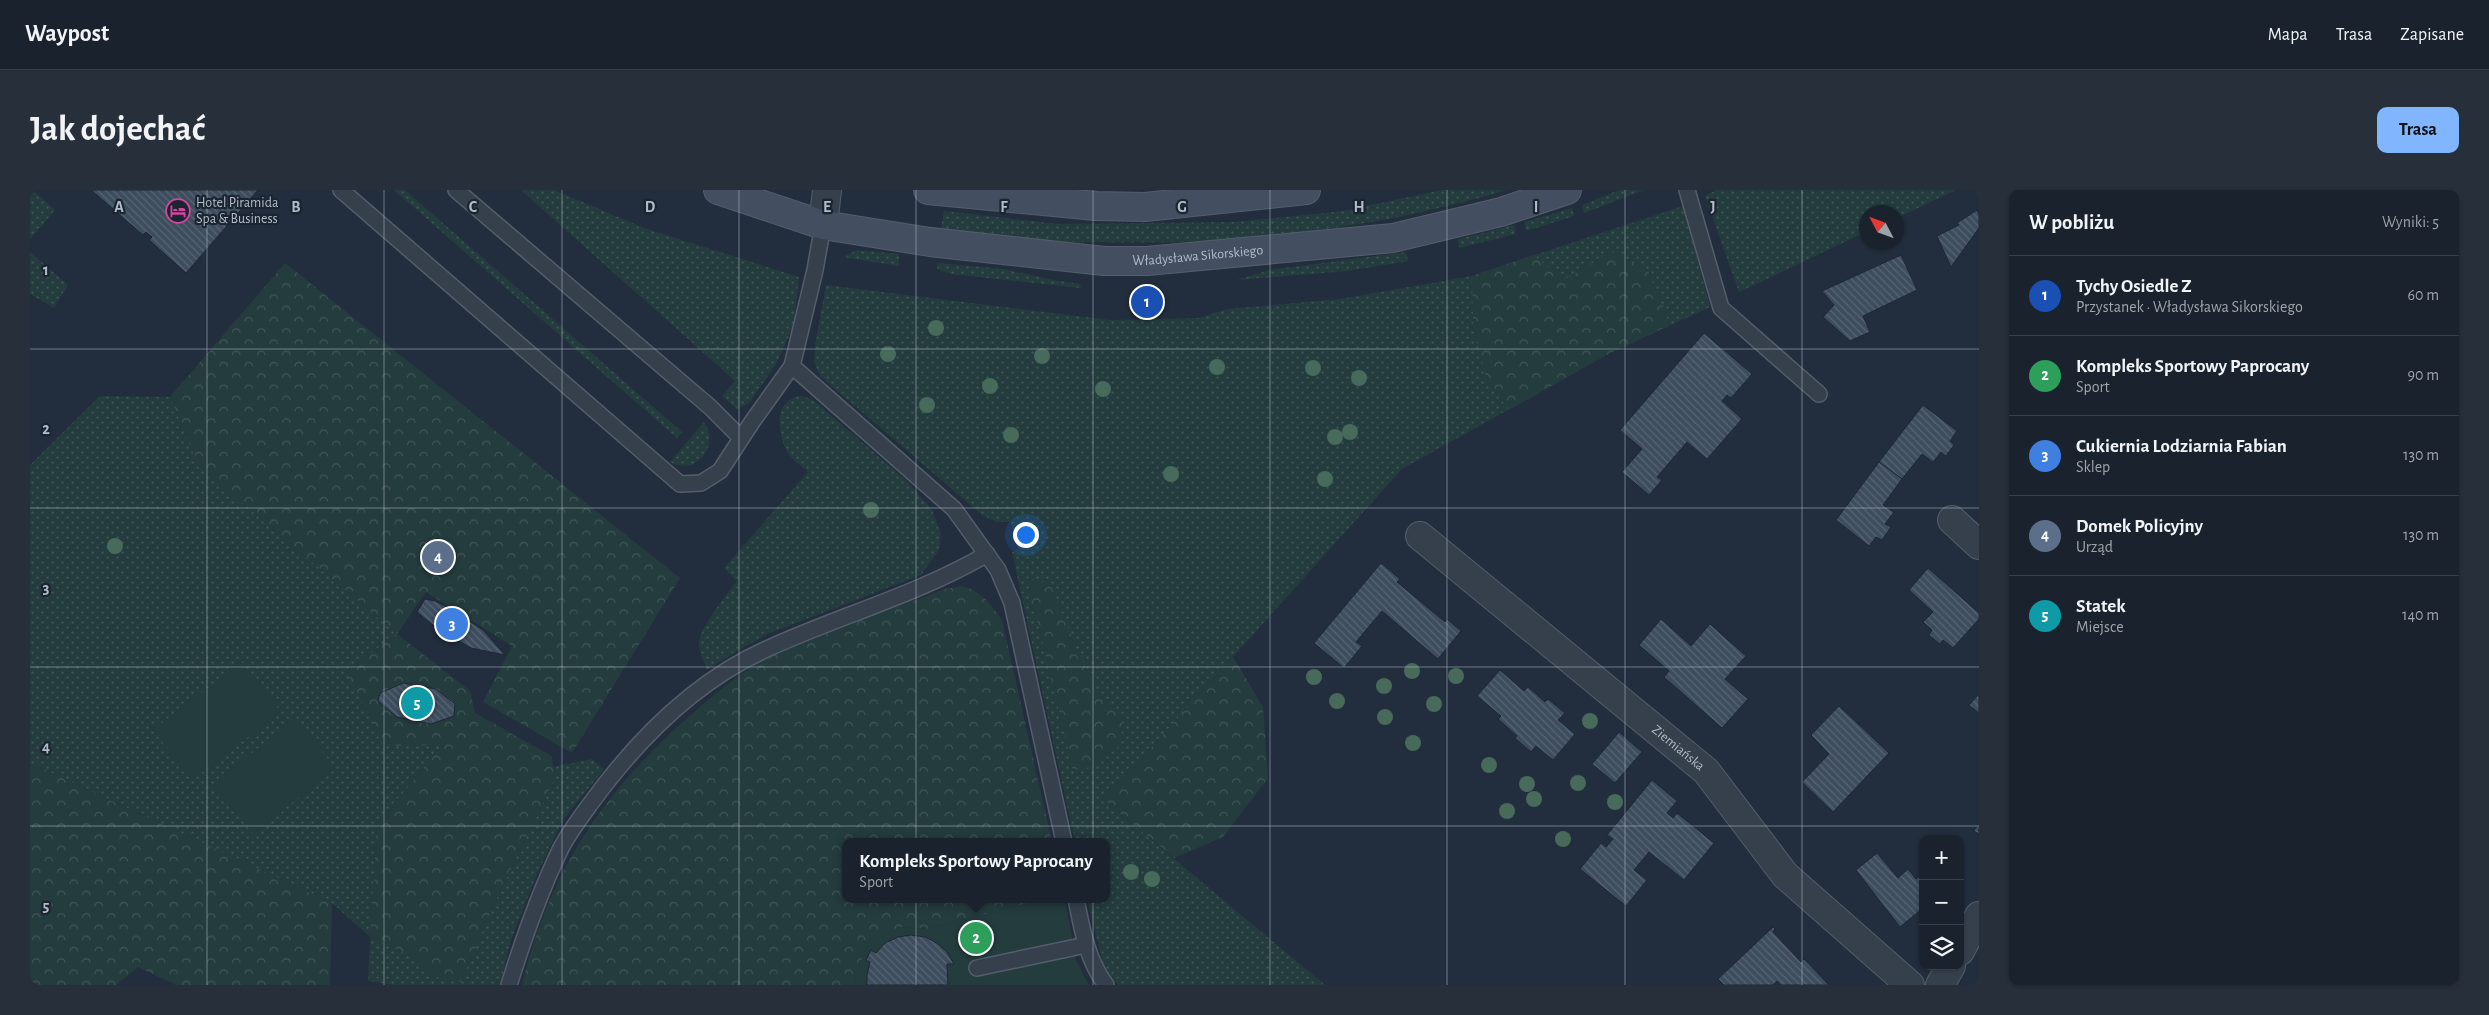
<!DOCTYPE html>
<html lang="pl">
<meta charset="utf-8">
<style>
body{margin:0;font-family:"Alegreya Sans",sans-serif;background:#272f3a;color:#f1f3f6}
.controls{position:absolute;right:15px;bottom:15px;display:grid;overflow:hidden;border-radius:10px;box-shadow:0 1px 4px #0004}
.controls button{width:45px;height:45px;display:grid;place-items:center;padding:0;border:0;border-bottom:1px solid #383f4a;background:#1a222e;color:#f1f3f6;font:25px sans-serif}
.compass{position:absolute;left:1829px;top:15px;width:45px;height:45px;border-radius:50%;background:#1a222e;box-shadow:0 1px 4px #0004;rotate:311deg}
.you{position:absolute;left:995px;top:344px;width:18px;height:18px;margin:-12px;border:4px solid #fff;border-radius:50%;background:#1a73e8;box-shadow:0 0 0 8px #1a73e833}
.badge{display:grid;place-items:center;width:32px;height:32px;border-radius:50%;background:#81b6fe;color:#fff;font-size:16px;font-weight:700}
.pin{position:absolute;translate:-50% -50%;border:2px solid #fff;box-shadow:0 1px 5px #0006}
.popup{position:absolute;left:812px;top:648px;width:268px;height:65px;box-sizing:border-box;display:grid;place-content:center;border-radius:10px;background:#1a222e;filter:drop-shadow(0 1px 4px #0005);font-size:16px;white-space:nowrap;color:#9fa4aa}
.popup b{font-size:19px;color:#f1f3f6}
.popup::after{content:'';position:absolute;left:50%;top:100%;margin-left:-10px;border:10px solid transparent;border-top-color:#1a222e}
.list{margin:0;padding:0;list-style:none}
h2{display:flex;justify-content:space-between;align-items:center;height:65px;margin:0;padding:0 20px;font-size:21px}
h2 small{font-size:16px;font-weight:400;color:#9fa4aa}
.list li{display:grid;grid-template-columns:32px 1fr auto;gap:15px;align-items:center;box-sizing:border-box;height:80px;padding:0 20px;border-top:1px solid #383f4a}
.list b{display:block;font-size:19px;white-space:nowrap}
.list p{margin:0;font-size:16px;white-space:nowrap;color:#9fa4aa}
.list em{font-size:16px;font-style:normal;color:#9fa4aa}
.icon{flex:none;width:28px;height:28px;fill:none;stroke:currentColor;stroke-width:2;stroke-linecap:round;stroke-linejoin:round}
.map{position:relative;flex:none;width:1949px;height:795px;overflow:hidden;border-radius:10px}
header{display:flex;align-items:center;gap:30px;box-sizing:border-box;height:70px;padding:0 25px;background:#1a222e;border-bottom:1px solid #383f4a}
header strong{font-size:24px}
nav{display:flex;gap:28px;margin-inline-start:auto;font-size:18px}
.intro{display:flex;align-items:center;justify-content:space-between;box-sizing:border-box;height:120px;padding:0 30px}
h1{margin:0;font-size:35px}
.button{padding:12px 22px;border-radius:10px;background:#81b6fe;color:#111;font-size:18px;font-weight:700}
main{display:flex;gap:30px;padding:0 30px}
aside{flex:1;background:#1a222e;border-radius:10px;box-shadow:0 1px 4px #0004}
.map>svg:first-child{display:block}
</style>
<header>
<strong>Waypost</strong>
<nav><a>Mapa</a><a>Trasa</a><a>Zapisane</a></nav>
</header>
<div class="intro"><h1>Jak dojechać</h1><a class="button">Trasa</a></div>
<main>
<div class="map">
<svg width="1949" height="795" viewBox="0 0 1949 795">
<defs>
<pattern id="grass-dots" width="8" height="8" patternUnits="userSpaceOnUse" patternTransform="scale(1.25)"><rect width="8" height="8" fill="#243c3e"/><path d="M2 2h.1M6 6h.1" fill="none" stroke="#415659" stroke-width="1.8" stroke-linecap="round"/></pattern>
<pattern id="forest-crowns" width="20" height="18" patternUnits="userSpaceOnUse" patternTransform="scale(1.25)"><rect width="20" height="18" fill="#243c3e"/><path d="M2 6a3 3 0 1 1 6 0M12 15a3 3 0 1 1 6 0" fill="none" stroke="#415659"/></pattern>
<pattern id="building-back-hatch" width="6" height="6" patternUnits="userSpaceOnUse" patternTransform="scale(1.25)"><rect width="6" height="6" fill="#3d4d5d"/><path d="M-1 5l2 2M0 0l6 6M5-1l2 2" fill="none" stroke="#576573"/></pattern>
</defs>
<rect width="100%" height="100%" fill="#222e3d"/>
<g fill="url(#grass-dots)">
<path d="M0,0H3L25,20L0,49Z"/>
<path d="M364,0H375L652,242L647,248Z"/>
<path d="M491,0H524L614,38L769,87L764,135L745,176L719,213L707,219L692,206L705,191Z"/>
<path d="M1412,0H1477C1345,39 1207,56 1069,52C1046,52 1023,53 1001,51C971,48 941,43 911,39L914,21L1028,34L1205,32L1313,21Z"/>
<path d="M1589,0H1614L1554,23L1552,15Z"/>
<path d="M1686,0H1926L1867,28L1866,22H1836V42L1709,102L1675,6Z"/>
<path d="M1653,16L1680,117L1580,163L1372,279L1074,610L1295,795H1088L1075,781L1057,709H1076V652H1045L982,362L989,360L981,332H966L952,325L790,186L784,172L785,155L796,95L1080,130L1168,128L1198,119L1310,109L1442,86Z"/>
<path d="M1542,18L1544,26L1496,41L1494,32Z"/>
<path d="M1484,35L1486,44L1429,58L1428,49Z"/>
<path d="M827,60L869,64V76L813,67Z"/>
<path d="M0,62L38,95L24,118L0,104Z"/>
<path d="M1376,62L1378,71L1317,81L1207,90L1239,80Z"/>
<path d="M908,73L974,79L1023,90L1050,94L1051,98L920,84L907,79Z"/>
<path d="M70,206L140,207L169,276L367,444L316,482L413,555L347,634L340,747L389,770L401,786L431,791L466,710L524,590L523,577L562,569L574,579L533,630L507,684L481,750L470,795H364L338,791L340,747L302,713L0,573V275Z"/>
<path d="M771,206L782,209L877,291L902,320L911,344L909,360L891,385L740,443L705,462L677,480C674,471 670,464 669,454C669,438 697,404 707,391L694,378L778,282C772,276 762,270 758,263C747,244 743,209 771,206Z"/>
<path d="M674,232C690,256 666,287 640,272Z"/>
</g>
<g fill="url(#forest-crowns)">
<path d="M1582,62L1618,81L1640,135L1580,163L1479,220L1457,191L1443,136L1442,86L1504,65L1533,90Z"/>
<path d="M255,73L650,388L542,563L453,512L482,456L396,402L367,444L440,501L445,523L522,566L524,590L466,710L431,792L401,786L389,770L340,747L347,634L413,555L354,556L316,482L367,444L169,276L140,207Z"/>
<path d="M997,388L1020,394L1047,460L1071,508L1093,531L1090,556L1062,577L1043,580Z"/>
<path d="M931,396C952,401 960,413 972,430L1022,652H816V709H1014L897,739L869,737L824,786L826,795H492C519,681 574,600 662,524C686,503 713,480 742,466C798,440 858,421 915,399Z"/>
<path d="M1203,467L1233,517L1238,588L1193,647L1144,668L1074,610Z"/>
<path d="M0,573L302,713L300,795H146L108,777L86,795H0Z"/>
</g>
<g fill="#243c3e">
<path d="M212,472L251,522L162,590L123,540Z"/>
<path d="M266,528L305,578L223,644L183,594Z"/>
<path d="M1014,709H1035L1046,770L1059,795H826L824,786L839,753L869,737L897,739Z"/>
</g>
<g fill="url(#building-back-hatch)" stroke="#1d2734">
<path d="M61,0H228L156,83L119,50L122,47L116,42L113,45Z"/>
<path d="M1947,20L1949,24V38L1921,77L1907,46L1929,35L1927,33Z"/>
<path d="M1871,65L1887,100L1833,126L1840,142L1820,151L1793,127L1804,115L1792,101Z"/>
<path d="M1674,143L1722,184L1701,208L1697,205L1692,211L1712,229L1677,269L1657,252L1627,287L1632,290L1619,305L1592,282L1612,259L1590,240Z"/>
<path d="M1893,215L1927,241L1920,251L1924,255L1916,266L1911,262L1903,272L1892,264L1872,289L1849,272Z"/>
<path d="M1849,272L1872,289L1853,315L1864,322L1855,334L1861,337L1852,350L1846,347L1839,356L1806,330Z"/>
<path d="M407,348L427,366L410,386L389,368Z"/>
<path d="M1351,373L1370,389L1367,392L1415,432L1417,429L1431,441L1408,469L1352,421L1326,452L1332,456L1314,478L1284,453Z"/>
<path d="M1898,378L1949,423V429L1923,458L1913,450L1910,454L1899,445L1902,440L1893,432L1903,422L1879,400Z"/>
<path d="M395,409L405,411L423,420L453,440L475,465L441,458L409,440L387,422Z"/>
<path d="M1631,429L1661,456L1680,434L1716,466L1695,489L1718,509L1692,538L1634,487L1639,481L1609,455Z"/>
<path d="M1470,480L1494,501L1498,497L1515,512L1518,509L1535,523L1528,530L1545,544L1523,570L1506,556L1501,562L1485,548L1487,546L1468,529L1471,526L1447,506Z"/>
<path d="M373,493L406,499L425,514L424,526L401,534L367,527L348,511L350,503Z"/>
<path d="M1949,504V523L1939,515Z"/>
<path d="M1809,516L1859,563L1803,622L1772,592L1799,564L1781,545Z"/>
<path d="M1589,542L1612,562L1585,593L1562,574Z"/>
<path d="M1622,590L1647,611L1637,623L1643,628L1647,623L1684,653L1654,690L1619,662L1604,680L1617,690L1596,716L1550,679L1571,653L1576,657L1583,649L1577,645Z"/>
<path d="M1949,633V644L1944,641Z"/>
<path d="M1847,663L1868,688L1878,679L1886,689L1892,685L1893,686V718L1870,737L1826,680Z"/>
<path d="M1743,737L1745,739L1743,742L1771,772L1774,769L1799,795H1751L1747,791L1743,795H1694L1688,789Z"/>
<path d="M881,745L895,747L907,753L917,762L924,774H917L918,795H837V785L840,772L836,770L841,760L846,763L855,753L868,747Z"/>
</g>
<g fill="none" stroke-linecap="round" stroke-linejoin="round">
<g stroke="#545e6b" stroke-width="18">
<g id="lane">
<path d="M311,0L650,294L671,293L690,281L722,232L762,176"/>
<path d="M426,0L680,217L711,248"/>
<path d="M1657,0L1691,118L1789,204"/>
<path d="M793,35L785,80L762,176L924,319L968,380L982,413L1034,652"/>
<path d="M1046,709C1052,739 1057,770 1076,795"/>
<path d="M947,778L1056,755"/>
<path d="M479,795C493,750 509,704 530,660C538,644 550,628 561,613C607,550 666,490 739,458C811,425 889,404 957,364"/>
</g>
</g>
<g stroke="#545e6b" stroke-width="30">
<g id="street">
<path d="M793,35L797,0"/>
<path d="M1922,330L1949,355"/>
<path id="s1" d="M1390,346L1676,581L1755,685L1880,795"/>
<path d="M1930,761L1949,726"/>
<path d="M1910,795L1921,776"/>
</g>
</g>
<g stroke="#545e6b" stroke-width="30">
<g id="secondary">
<path id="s2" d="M688,0L793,35L900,52L1074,71H1117L1363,48L1471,22L1537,0"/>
<path d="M898,0L1066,16L1115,17L1276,0"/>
</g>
</g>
<use href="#lane" stroke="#36404d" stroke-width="15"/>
<use href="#street" stroke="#36404d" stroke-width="28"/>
<use href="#secondary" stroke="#434f61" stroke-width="28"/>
</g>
<g fill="#486a5a">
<circle cx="906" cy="138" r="8"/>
<circle cx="858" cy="164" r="8"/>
<circle cx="1012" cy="166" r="8"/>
<circle cx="1187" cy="177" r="8"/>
<circle cx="1283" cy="178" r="8"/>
<circle cx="1329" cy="188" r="8"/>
<circle cx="960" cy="196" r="8"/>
<circle cx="1073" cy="199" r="8"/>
<circle cx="897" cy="215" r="8"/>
<circle cx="1320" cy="242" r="8"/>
<circle cx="981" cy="245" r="8"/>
<circle cx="1305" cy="247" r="8"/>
<circle cx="1141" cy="284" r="8"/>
<circle cx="1295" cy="289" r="8"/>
<circle cx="841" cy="320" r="8"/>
<circle cx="85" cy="356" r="8"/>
<circle cx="1382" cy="481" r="8"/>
<circle cx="1426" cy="486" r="8"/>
<circle cx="1284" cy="487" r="8"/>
<circle cx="1354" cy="496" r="8"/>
<circle cx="1307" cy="511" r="8"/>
<circle cx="1404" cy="514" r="8"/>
<circle cx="1355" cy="527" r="8"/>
<circle cx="1560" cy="531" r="8"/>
<circle cx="1383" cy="553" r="8"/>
<circle cx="1459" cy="575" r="8"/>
<circle cx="1548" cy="593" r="8"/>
<circle cx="1497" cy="594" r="8"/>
<circle cx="1504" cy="609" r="8"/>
<circle cx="1585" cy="612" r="8"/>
<circle cx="1477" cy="621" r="8"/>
<circle cx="1533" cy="649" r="8"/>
<circle cx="1101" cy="682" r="8"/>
<circle cx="1122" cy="689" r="8"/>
</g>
<path fill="none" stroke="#b1bbc9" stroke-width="1" stroke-opacity="0.55" d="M177,0V795M354,0V795M532,0V795M709,0V795M886,0V795M1063,0V795M1240,0V795M1417,0V795M1595,0V795M1772,0V795M0,159H1949M0,318H1949M0,477H1949M0,636H1949"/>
<defs>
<g id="hotel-ring" transform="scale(1.25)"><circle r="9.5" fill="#1b2532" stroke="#d1479c" stroke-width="1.5"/><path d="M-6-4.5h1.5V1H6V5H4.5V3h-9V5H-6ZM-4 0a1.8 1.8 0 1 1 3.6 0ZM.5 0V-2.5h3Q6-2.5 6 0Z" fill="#d1479c"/></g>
</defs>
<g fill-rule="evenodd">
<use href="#hotel-ring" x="148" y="21"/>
</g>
<g text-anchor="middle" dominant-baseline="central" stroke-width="4.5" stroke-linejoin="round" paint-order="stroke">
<g font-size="14" fill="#b1bbc9" stroke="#1b2532" text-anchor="start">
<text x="166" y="13">Hotel Piramida<tspan x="166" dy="16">Spa &amp; Business</tspan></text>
</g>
<g font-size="14" fill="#b1bbc9" stroke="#1b2532">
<text stroke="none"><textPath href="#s2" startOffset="488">Władysława Sikorskiego</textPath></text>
<text stroke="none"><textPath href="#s1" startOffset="334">Ziemiańska</textPath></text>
</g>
</g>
<g font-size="16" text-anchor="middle" font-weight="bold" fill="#b1bbc9" stroke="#1b2532" stroke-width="4.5" stroke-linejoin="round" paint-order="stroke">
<text x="89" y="22">A</text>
<text x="266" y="22">B</text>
<text x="443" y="22">C</text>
<text x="620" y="22">D</text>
<text x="797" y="22">E</text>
<text x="974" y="22">F</text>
<text x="1152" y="22">G</text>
<text x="1329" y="22">H</text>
<text x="1506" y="22">I</text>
<text x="1683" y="22">J</text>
<text x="16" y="85">1</text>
<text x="16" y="244">2</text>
<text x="16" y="403">3</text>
<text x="16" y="562">4</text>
<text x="16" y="721">5</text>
</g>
</svg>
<div class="controls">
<button>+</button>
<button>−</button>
<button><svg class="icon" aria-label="layers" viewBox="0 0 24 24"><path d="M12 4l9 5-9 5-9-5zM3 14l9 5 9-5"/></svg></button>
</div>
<svg class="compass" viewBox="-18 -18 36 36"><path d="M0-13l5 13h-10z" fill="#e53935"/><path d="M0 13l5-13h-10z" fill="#9fa4aa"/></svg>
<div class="you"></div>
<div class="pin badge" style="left:1117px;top:112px;background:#1a4fb4">1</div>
<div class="pin badge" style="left:946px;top:748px;background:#2e9e5b">2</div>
<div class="popup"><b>Kompleks Sportowy Paprocany</b>Sport</div>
<div class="pin badge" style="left:422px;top:434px;background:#3f7fe0">3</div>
<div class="pin badge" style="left:408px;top:367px;background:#5c6f8a">4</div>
<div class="pin badge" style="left:387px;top:513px;background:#0f9aa8">5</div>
</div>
<aside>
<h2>W pobliżu<small>Wyniki: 5</small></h2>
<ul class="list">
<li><span class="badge" style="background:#1a4fb4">1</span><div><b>Tychy Osiedle Z</b><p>Przystanek · Władysława Sikorskiego</p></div><em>60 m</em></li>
<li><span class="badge" style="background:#2e9e5b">2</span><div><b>Kompleks Sportowy Paprocany</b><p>Sport</p></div><em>90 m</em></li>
<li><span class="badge" style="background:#3f7fe0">3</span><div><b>Cukiernia Lodziarnia Fabian</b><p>Sklep</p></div><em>130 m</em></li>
<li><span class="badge" style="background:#5c6f8a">4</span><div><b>Domek Policyjny</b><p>Urząd</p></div><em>130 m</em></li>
<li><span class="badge" style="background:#0f9aa8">5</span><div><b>Statek</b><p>Miejsce</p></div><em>140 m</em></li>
</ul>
</aside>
</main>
